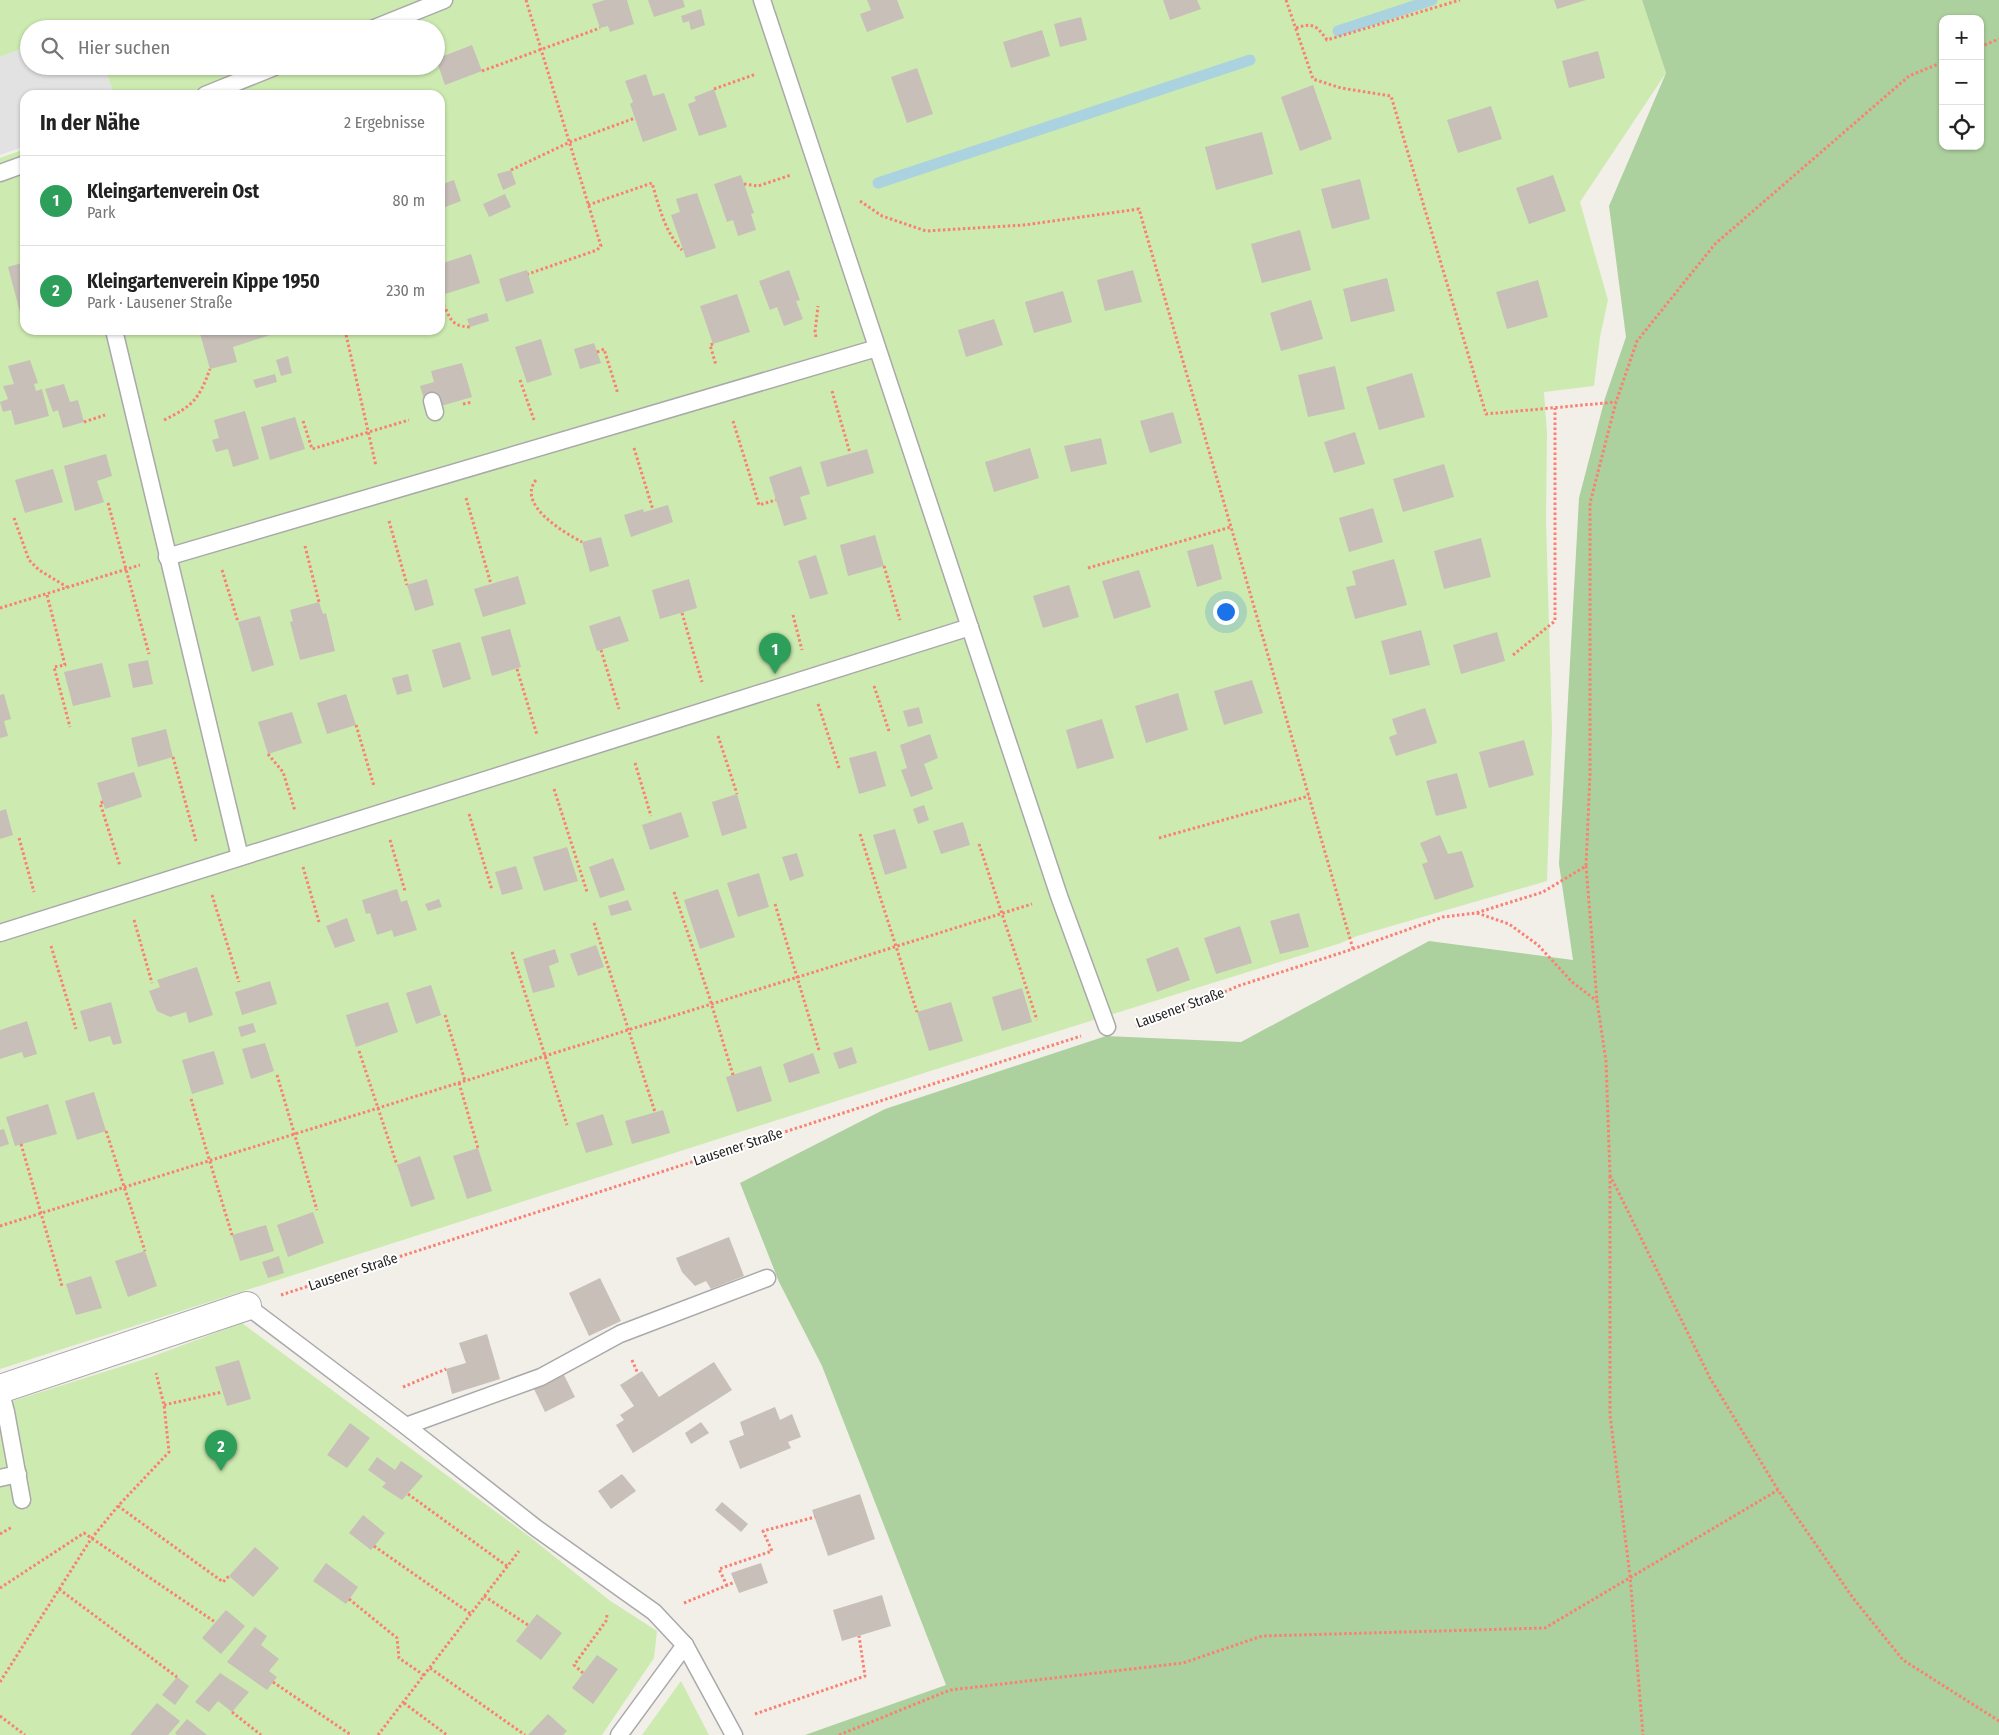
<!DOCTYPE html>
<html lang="de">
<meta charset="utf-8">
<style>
body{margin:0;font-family:"Fira Sans Condensed",sans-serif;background:#f2f2f2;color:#222}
.controls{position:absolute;right:15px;top:15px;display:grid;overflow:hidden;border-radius:10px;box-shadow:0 1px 4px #0004}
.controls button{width:45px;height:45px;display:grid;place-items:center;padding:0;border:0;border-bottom:1px solid #e0e0e0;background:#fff;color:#222;font:25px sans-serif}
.you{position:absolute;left:1225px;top:611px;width:18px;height:18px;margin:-12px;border:4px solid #fff;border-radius:50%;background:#1a73e8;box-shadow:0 0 0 8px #1a73e833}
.badge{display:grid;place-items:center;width:32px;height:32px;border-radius:50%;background:#111827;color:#fff;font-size:16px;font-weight:700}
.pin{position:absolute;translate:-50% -41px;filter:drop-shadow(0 1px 2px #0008)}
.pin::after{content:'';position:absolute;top:26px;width:18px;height:15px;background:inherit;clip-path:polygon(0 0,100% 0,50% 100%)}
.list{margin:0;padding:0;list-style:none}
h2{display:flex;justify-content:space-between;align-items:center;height:65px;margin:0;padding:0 20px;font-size:21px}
h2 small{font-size:16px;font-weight:400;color:#767676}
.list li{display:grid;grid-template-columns:32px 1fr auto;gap:15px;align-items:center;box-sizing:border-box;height:90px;padding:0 20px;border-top:1px solid #e0e0e0}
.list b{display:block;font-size:19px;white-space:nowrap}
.list p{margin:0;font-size:16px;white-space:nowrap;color:#767676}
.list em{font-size:16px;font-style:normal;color:#767676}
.icon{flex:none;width:28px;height:28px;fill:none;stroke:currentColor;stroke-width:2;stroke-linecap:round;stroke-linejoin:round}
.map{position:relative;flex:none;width:1999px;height:1735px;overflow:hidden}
.search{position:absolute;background:#fff;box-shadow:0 1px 4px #0004;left:20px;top:20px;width:425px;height:55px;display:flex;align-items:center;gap:12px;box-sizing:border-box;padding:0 18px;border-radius:28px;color:#767676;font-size:19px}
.panel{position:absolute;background:#fff;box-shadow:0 1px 4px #0004;left:20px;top:90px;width:425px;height:245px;border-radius:15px}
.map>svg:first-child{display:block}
</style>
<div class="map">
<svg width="1999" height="1735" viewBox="0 0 1999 1735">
<rect width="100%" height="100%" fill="#f2efe9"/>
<g fill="#cdebb0">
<path d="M0,0H1642L1666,73L1580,202L1608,300L1600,337L1594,386L1544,392L1547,433L1546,520L1552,730L1547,881L1357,936L1341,943L946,1066L0,1369V158L25,149V330H440V95H114L104,66H436V29H90L88,24L75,29H29V46L0,57Z"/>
<path d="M242,1323L530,1537L609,1600L657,1631L654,1658L602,1735H0V1405L151,1357Z"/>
<path d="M681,1681L709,1735H642Z"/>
</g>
<path fill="#add19e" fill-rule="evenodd" d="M1642,0H1999V1735H805L946,1685L822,1366L779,1282L740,1183L885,1109L1106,1036L1241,1042L1429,941L1573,960L1559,864L1579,498L1605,398L1626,337L1609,206L1666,73ZM1943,19H1980V146H1943Z"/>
<path fill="#e2e2e2" d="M29,46V66H104L114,95H25V146L0,155V57Z"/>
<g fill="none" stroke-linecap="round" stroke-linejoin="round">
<g stroke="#aad3df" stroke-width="11">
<path d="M1338,31L1432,0"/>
<path d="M878,183L1250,60"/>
</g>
</g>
<g fill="#c7bfb8">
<path d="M605,0H627L634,24L610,32L608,26L600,28L592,4Z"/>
<path d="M648,0H683L685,7L654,17Z"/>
<path d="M867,0H897L904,18L867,32L860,14L871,10Z"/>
<path d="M1163,0H1197L1201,9L1170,20Z"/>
<path d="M1554,0H1586L1557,9Z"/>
<path d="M701,9L705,25L691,30L689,21L683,23L681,16Z"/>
<path d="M1081,17L1087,40L1060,47L1054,24Z"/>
<path d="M1042,30L1050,56L1011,68L1003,42Z"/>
<path d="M472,45L482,71L445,85L436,59Z"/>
<path d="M1598,51L1605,78L1569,88L1562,61Z"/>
<path d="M917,68L933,114L907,123L891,77Z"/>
<path d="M646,74L653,96L664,93L677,130L643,142L630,104L633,102L625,81Z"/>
<path d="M1313,85L1332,139L1300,151L1281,97Z"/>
<path d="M714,89L727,127L699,136L688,104L696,101L694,97Z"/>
<path d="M1491,106L1502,139L1458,153L1447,120Z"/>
<path d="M1262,132L1273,174L1216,190L1205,147Z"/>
<path d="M511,170L516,184L503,190L497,174Z"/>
<path d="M741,175L754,213L751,214L756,230L738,236L733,220L727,222L714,184Z"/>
<path d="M1553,175L1566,211L1529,224L1516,188Z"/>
<path d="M1360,179L1370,219L1332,229L1321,189Z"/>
<path d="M454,180L461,201L440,209V185Z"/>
<path d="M697,193L716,248L686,258L671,215L680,212L676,199Z"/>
<path d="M505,194L511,207L489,217L483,204Z"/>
<path d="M1300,230L1311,270L1262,283L1251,244Z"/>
<path d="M471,254L480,283L445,294L440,278V264Z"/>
<path d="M25,262V327H24L8,267Z"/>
<path d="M527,270L534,293L506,302L499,279Z"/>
<path d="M789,270L800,300L796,301L803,319L784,326L777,307L770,310L759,281Z"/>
<path d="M1133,270L1142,302L1105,311L1097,280Z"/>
<path d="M1387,278L1395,311L1351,322L1343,289Z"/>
<path d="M1538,280L1548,317L1507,329L1496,292Z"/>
<path d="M1063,291L1072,322L1034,333L1025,302Z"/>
<path d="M737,294L750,332L713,344L700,306Z"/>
<path d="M1311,300L1323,339L1281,351L1270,313Z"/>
<path d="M487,313L489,321L470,327L467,319Z"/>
<path d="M994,319L1003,345L966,357L958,330Z"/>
<path d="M199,330H269L270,335L233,347L237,362L210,369Z"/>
<path d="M541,339L552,375L527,383L515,347Z"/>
<path d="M594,343L601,363L580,369L574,349Z"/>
<path d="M288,356L292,373L281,376L276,360Z"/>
<path d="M30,360L38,383L34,384L36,391L42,389L49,416L15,425L11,410L3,412L0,402L8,399L3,386L14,384L8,366Z"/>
<path d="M462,363L472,397L441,406L425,402L420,386L434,382L431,371Z"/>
<path d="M1335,366L1345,409L1308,417L1298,375Z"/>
<path d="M1412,373L1425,417L1379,430L1366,387Z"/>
<path d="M275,374L277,382L256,388L253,380Z"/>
<path d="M64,384L70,402L78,400L84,422L63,428L58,410L53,412L45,389Z"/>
<path d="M245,411L259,459L233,467L228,449L216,452L212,440L219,438L214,420Z"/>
<path d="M1173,412L1182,443L1150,453L1140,421Z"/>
<path d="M295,417L305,449L270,460L261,427Z"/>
<path d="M1355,432L1365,464L1334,473L1324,442Z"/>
<path d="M1101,438L1107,464L1071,472L1064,446Z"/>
<path d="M1030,448L1039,478L994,492L985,462Z"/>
<path d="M867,449L874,473L827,487L820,462Z"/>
<path d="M106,454L112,476L97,481L104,502L75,511L64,466Z"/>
<path d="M1444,464L1454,497L1403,512L1393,479Z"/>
<path d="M801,466L810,494L800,497L807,519L784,526L769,477Z"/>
<path d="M53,469L63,502L25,513L15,480Z"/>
<path d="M668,505L673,522L631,537L624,515L643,509L644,512Z"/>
<path d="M1373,508L1383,542L1349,552L1339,518Z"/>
<path d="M875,535L884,566L848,576L840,545Z"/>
<path d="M601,537L609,566L590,572L582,542Z"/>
<path d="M1481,538L1491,577L1444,589L1434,551Z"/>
<path d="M1213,544L1222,579L1197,587L1187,551Z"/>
<path d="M816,555L828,594L810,599L798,561Z"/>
<path d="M1394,559L1407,605L1355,619L1346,587L1356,585L1352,571Z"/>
<path d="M1139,570L1151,607L1114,619L1102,581Z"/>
<path d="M518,576L526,604L483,617L474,589Z"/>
<path d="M427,579L434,605L415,611L407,585Z"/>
<path d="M689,579L697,608L660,619L652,590Z"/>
<path d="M1069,585L1079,617L1043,628L1033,596Z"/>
<path d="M319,602L323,614L326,613L335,651L300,660L290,622L293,621L290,610Z"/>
<path d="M260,616L274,665L252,672L238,622Z"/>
<path d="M620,616L629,641L597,651L589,626Z"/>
<path d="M510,629L521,667L492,676L481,637Z"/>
<path d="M1421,630L1430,665L1390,675L1381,641Z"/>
<path d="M1497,632L1505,661L1461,674L1453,645Z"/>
<path d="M460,642L471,679L443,688L432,650Z"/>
<path d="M148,660L153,684L133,688L128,664Z"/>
<path d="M102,663L111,697L73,706L64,672Z"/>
<path d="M408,674L412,691L397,695L392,678Z"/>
<path d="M1252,680L1263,713L1224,725L1214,691Z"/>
<path d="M1178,693L1188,730L1146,743L1135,706Z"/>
<path d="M4,694L11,719L4,721L8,736L0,738V695Z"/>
<path d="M346,694L356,725L327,734L317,703Z"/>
<path d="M919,707L923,723L908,727L903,711Z"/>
<path d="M1425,708L1437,743L1396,756L1389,737L1397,734L1392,719Z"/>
<path d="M292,712L302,743L268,754L258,722Z"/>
<path d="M1102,719L1114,758L1077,769L1066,730Z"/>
<path d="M166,729L173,757L138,767L131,738Z"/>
<path d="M930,734L938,758L924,764L933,789L911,797L901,770L907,768L900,745Z"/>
<path d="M1524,740L1534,775L1489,788L1479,752Z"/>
<path d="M876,751L886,786L859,794L849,758Z"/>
<path d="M134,772L142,797L105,809L97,783Z"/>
<path d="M1457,773L1467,808L1436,816L1426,781Z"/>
<path d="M737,794L747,828L722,836L712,802Z"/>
<path d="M924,805L929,820L918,824L913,809Z"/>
<path d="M6,809L13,835L0,839V811Z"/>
<path d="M681,812L689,837L650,850L642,825Z"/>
<path d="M963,822L970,845L941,854L933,831Z"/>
<path d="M895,829L907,868L885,875L873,835Z"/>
<path d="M1440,835L1448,854L1462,851L1474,887L1435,900L1422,864L1428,862L1420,843Z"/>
<path d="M567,847L578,881L544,891L533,857Z"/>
<path d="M797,853L804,876L790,881L782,857Z"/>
<path d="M613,858L625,890L600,898L589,867Z"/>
<path d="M516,866L523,889L502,895L495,872Z"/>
<path d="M759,873L769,907L738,917L727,883Z"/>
<path d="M397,889L401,902L407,900L417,930L394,937L392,930L377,935L370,913L366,914L362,900Z"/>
<path d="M718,889L735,937L700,949L684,900Z"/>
<path d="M439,899L442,907L428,911L425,904Z"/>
<path d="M628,900L632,910L611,916L608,906Z"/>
<path d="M1299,913L1309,947L1280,954L1270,921Z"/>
<path d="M347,918L355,941L335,948L326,926Z"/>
<path d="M1240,926L1252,963L1216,974L1204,938Z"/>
<path d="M596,945L604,967L578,976L570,954Z"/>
<path d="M1178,947L1190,980L1157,992L1146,959Z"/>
<path d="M555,949L559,962L549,966L555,987L533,993L523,959Z"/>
<path d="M197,967L213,1015L189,1023L186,1012L170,1017L157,1011L149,991L160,987L157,980Z"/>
<path d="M270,981L277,1004L242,1015L235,992Z"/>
<path d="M431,985L441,1015L416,1024L406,993Z"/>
<path d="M1022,988L1032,1022L1002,1031L992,997Z"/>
<path d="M111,1002L122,1043L113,1045L110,1036L89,1042L80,1011Z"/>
<path d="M388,1002L398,1032L356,1047L346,1015Z"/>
<path d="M951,1002L963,1041L929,1051L917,1012Z"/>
<path d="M27,1021L37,1054L24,1058L22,1052L0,1059V1030Z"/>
<path d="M253,1023L256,1032L241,1037L238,1027Z"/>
<path d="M265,1043L274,1071L251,1079L242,1049Z"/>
<path d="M852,1047L857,1063L839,1069L833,1053Z"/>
<path d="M214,1051L224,1084L192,1094L182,1060Z"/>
<path d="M813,1053L820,1073L789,1083L783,1064Z"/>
<path d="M761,1066L772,1101L737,1112L726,1077Z"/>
<path d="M94,1092L106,1131L77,1140L65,1101Z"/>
<path d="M48,1104L57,1134L15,1146L6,1117Z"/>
<path d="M663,1110L670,1133L632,1144L625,1121Z"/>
<path d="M603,1114L613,1145L586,1153L576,1123Z"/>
<path d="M4,1129L9,1144L0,1147V1130Z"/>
<path d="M478,1148L492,1191L467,1199L453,1156Z"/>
<path d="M420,1156L435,1199L411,1207L397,1165Z"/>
<path d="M313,1212L324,1243L288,1257L277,1225Z"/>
<path d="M266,1225L274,1251L240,1261L232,1235Z"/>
<path d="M729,1237L744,1276L711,1289L706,1281L695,1286L682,1272L676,1258Z"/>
<path d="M145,1251L157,1286L128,1297L115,1261Z"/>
<path d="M279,1256L284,1273L268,1278L262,1262Z"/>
<path d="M91,1276L102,1308L76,1315L66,1284Z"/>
<path d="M600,1278L621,1321L589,1336L569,1293Z"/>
<path d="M487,1334L500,1379L452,1394L446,1369L466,1363L459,1343Z"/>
<path d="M239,1360L251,1399L227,1406L215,1367Z"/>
<path d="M714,1362L732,1390L633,1453L616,1425L624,1420L620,1415L634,1406L620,1385L642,1371L659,1397Z"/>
<path d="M564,1375L575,1397L545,1412L534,1389Z"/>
<path d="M775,1407L780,1420L792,1414L801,1437L788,1442L791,1448L740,1469L729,1441L744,1435L740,1422Z"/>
<path d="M701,1422L709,1433L691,1444L685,1433Z"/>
<path d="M350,1423L370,1438L347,1468L327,1455Z"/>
<path d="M377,1457L395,1470L401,1461L423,1476L402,1500L382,1487L386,1483L368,1470Z"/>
<path d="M622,1474L636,1491L611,1509L598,1491Z"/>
<path d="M860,1494L875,1539L828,1556L812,1510Z"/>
<path d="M722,1502L748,1524L741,1532L715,1510Z"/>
<path d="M363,1515L385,1533L371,1550L349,1533Z"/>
<path d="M255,1547L279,1568L253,1597L229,1576Z"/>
<path d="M326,1563L358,1587L346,1604L313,1581Z"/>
<path d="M761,1563L768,1583L739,1593L731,1573Z"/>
<path d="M882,1595L891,1626L842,1641L833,1610Z"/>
<path d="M226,1610L245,1626L221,1654L202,1638Z"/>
<path d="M537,1614L562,1633L541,1660L516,1641Z"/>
<path d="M255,1627L267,1636L261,1645L279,1659L269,1671L277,1677L267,1690L227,1662Z"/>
<path d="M597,1655L618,1669L593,1704L572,1688Z"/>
<path d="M220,1673L249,1692L232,1712L218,1701L209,1712L195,1702Z"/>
<path d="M177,1677L189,1686L175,1705L162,1695Z"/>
<path d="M157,1703L180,1721L168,1735H130Z"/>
<path d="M548,1714L567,1731L563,1735H528Z"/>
<path d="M187,1719L207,1735H177L175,1733Z"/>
</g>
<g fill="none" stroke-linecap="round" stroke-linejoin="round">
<g stroke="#a9a9a9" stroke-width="19">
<g id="lane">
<path d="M762,0L1059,896L1107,1027"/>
<path d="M372,29L444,0"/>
<path d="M205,95L277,66"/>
<path d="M0,173L25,164"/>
<path d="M114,330L240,857"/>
<path d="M432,401L435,412"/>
<path d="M167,557L877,348"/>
<path d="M0,933L970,627"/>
<path d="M247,1306L406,1426L536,1528L654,1612L685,1645L734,1735"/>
<path d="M0,1389L6,1412L22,1500"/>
<path d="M406,1426L541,1377L620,1334L767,1278"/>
<path d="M0,1478L18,1474"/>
<path d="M619,1735L685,1645"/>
</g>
</g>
<g stroke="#a9a9a9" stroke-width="30">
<path id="street" d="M0,1389L247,1306"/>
</g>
<g stroke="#fa8072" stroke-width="3" stroke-dasharray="2.5 2.5" stroke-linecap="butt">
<path d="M526,0L601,246L597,250L528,274"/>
<path d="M1286,0L1313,79L1341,88L1391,96L1486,414L1616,402"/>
<path d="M1296,28C1313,22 1317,26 1327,40L1460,0"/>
<path d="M1980,47L1999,39"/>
<path d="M482,71L600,28"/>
<path d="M714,89L756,74"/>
<path d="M511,170L570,142L635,118"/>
<path d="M744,184L758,186L791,175"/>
<path d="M860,201L882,216L926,231L1024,225L1139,209L1353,949"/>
<path d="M588,205L652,183C659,207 665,232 682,250"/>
<path d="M440,301C452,314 446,326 470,327"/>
<path d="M345,330L376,466"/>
<path d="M816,337L815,332L818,306"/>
<path d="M713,344L710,345L716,365"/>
<path d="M597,352L604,349L618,394"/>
<path d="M520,380L534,420"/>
<path d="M832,391L850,453"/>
<path d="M463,404L472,402"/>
<path d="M164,420C193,406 199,399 210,369"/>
<path d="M303,421L312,449L409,420"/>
<path d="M733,421L759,505L776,500"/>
<path d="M84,422L105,415"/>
<path d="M634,448L653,510"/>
<path d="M536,480C516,505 565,533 582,542"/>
<path d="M466,498L491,584"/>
<path d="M108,503L149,654"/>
<path d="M14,518L29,560L39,570L67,587"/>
<path d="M389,521L407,585"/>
<path d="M305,546L319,602"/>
<path d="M884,566L900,620"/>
<path d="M1088,568L1231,527"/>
<path d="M222,570L238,622"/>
<path d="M47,595L65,665L54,667L70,727"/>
<path d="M0,608L140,565"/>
<path d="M682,613L702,682"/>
<path d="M793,615L802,650"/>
<path d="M601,650L619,709"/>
<path d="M1513,655L1555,621V408"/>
<path d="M517,669L537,735"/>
<path d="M874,686L889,731"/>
<path d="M818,704L839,768"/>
<path d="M356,725L374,786"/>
<path d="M718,736L737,794"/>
<path d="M268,754L283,772L295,811"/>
<path d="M173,757L196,841"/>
<path d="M635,763L651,816"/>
<path d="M554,789L587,892"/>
<path d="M103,802L100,803L120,866"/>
<path d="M469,814L492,890"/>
<path d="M860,834L917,1012"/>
<path d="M19,838L34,892"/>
<path d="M1159,838L1309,796"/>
<path d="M390,840L405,891"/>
<path d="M979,844L1037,1020"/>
<path d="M1586,866L1597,1001L1606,1061L1610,1175L1710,1378L1778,1490L1853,1598L1903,1660L1999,1721"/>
<path d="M303,867L319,922"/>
<path d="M674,892L709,996L733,1075"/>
<path d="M212,895L239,982"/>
<path d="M775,904L819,1050"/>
<path d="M1477,913L1509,924L1538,945L1572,982L1597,1001"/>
<path d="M134,920L152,983"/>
<path d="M594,923L655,1112"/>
<path d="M51,946L76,1029"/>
<path d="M512,952L567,1125"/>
<path d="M445,1015L465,1081"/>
<path d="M1136,1026L1187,1008L1238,986L1353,949L1443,917L1476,913L1543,892L1586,866L1590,774V503L1616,402L1637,341L1715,244L1909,76L1943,62"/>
<path d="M359,1051L397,1165"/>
<path d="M277,1075L317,1210"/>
<path d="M459,1083L478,1148"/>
<path d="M191,1099L232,1235"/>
<path d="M106,1131L145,1251"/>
<path d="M21,1144L62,1286"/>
<path d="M1610,1176V1415L1630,1576L1643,1735"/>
<path d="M0,1226L1032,904"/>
<path d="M281,1295L1081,1036"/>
<path d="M632,1360L638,1374"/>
<path d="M403,1387L446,1369"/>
<path d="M164,1405L222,1392"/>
<path d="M408,1494L507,1566"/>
<path d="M118,1506L223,1582L229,1576"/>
<path d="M0,1534L12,1527"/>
<path d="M374,1546L471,1614"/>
<path d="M727,1586L719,1569L772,1551L763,1531L815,1517"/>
<path d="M0,1588L84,1533L215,1622"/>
<path d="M59,1589L177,1677"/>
<path d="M484,1596L528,1625"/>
<path d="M349,1599L397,1638L399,1658L425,1676"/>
<path d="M684,1603L735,1582"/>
<path d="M430,1668L525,1735"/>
<path d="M583,1673L574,1665L606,1621L607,1615"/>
<path d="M0,1682L91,1539L118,1506L169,1452L164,1405L156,1373"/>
<path d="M273,1682L351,1735"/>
<path d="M404,1703L447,1735"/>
<path d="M232,1712L261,1735"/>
<path d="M755,1714L865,1676L859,1636"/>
<path d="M0,1716L25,1735"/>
<path d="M378,1735L519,1551"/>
<path d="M839,1735L950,1690L1183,1663L1262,1636L1545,1628L1778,1490"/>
</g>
<use href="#lane" stroke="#fff" stroke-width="16"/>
<use href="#street" stroke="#fff" stroke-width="28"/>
</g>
<g text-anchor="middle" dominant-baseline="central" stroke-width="4" stroke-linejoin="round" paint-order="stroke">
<g font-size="14" fill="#222" stroke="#fff">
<text transform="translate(1180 1008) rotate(-20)">Lausener Straße</text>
<text transform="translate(738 1147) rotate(-18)">Lausener Straße</text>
<text transform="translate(353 1272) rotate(-18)">Lausener Straße</text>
</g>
</g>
</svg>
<div class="controls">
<button>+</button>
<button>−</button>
<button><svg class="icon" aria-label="locate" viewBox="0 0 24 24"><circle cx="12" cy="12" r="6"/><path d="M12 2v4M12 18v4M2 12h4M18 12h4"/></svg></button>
</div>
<div class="you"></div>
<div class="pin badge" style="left:775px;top:674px;background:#2e9e5b">1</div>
<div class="pin badge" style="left:221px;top:1471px;background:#2e9e5b">2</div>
<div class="search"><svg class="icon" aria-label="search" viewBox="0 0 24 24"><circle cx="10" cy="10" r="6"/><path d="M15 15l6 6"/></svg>Hier suchen</div>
<section class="panel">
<h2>In der Nähe<small>2 Ergebnisse</small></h2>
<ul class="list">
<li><span class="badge" style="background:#2e9e5b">1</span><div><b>Kleingartenverein Ost</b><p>Park</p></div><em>80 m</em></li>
<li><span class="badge" style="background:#2e9e5b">2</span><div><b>Kleingartenverein Kippe 1950</b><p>Park · Lausener Straße</p></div><em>230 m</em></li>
</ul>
</section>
</div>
